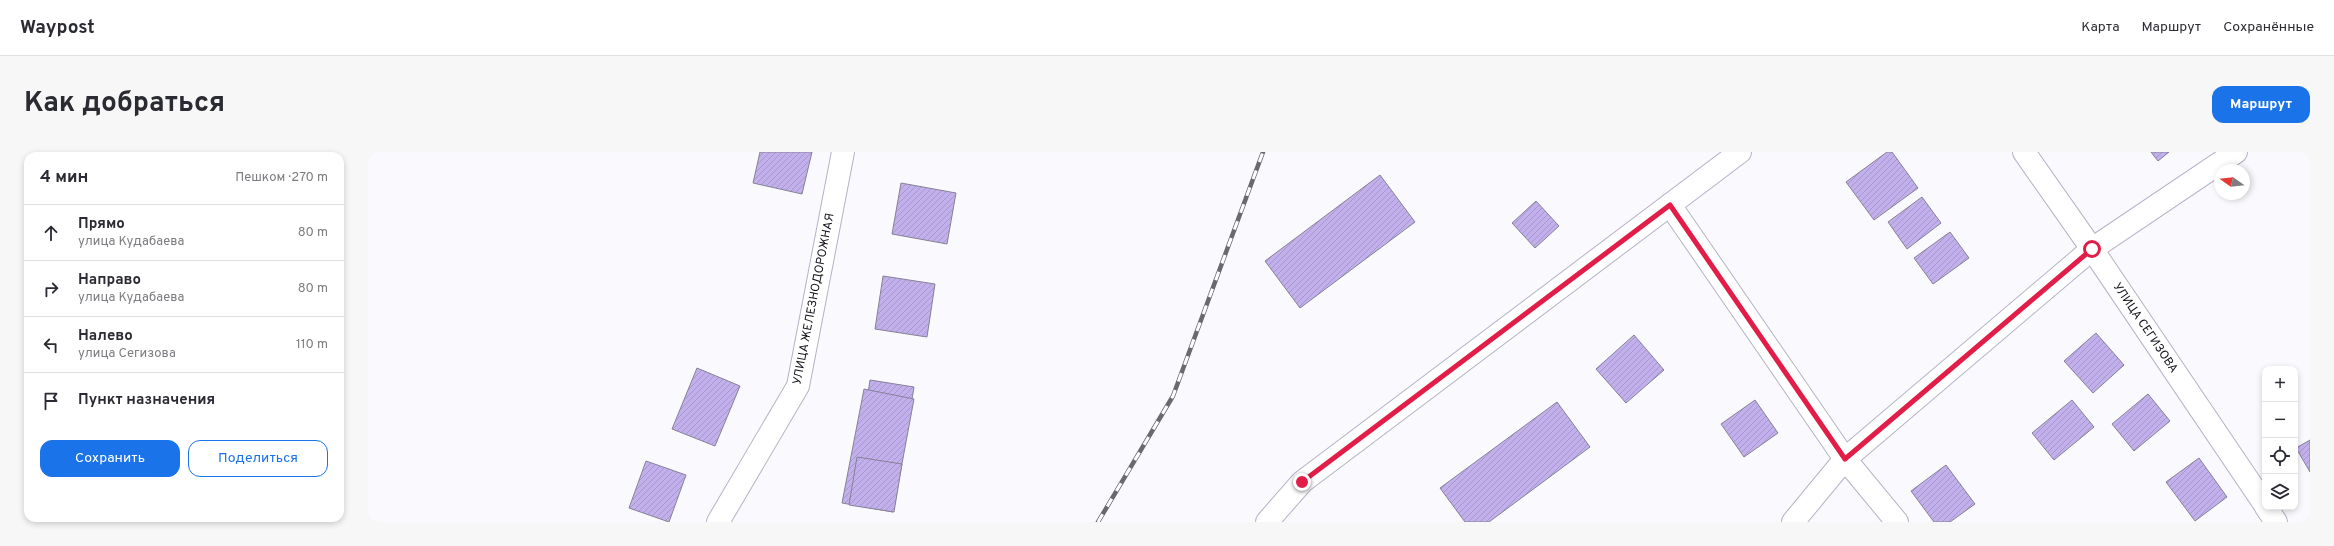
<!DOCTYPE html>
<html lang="ru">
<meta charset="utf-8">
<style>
body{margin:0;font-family:Overpass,sans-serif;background:#f7f7f7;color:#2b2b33}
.controls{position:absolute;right:12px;bottom:12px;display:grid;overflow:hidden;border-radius:8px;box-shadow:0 2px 6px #0003}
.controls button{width:36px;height:36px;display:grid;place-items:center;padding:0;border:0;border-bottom:1px solid #e1e1e2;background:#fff;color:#2b2b33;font:20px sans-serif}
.compass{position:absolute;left:1846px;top:12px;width:36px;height:36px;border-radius:50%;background:#fff;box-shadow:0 2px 6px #0003;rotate:284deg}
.stop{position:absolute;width:12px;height:12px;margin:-9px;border:3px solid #e11d48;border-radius:50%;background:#fff}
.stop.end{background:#e11d48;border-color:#fff;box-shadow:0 1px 4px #0008}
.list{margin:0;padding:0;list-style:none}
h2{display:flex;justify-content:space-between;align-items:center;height:52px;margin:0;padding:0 16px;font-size:17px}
h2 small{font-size:13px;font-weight:400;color:#7c7c81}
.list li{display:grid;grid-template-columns:26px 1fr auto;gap:12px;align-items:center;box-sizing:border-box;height:56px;padding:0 16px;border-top:1px solid #e1e1e2}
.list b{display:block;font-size:15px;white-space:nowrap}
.list p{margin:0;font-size:13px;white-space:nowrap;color:#7c7c81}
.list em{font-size:13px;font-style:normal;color:#7c7c81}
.actions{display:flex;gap:8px;padding:12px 16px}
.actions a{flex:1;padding:9px 0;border:1px solid #1a73e8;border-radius:12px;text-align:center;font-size:14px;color:#1a73e8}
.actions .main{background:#1a73e8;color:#fff}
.icon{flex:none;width:22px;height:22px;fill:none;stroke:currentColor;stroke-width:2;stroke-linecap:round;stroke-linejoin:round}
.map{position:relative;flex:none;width:1942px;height:370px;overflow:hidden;border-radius:12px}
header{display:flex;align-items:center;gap:24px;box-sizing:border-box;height:56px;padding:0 20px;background:#fff;border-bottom:1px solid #e1e1e2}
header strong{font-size:19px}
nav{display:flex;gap:22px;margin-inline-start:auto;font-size:14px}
.intro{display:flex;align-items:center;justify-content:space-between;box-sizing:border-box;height:96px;padding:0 24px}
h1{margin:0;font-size:28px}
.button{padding:10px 18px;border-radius:12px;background:#1a73e8;color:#fff;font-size:14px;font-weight:700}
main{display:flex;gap:24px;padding:0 24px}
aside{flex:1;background:#fff;border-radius:12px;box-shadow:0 2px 6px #0003}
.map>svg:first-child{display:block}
</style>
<header>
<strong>Waypost</strong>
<nav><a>Карта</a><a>Маршрут</a><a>Сохранённые</a></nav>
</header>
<div class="intro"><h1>Как добраться</h1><a class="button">Маршрут</a></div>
<main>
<aside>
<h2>4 мин<small>Пешком · 270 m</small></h2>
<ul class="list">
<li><svg class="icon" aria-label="ahead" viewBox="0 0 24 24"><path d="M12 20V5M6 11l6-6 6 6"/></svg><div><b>Прямо</b><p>улица Кудабаева</p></div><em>80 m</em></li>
<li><svg class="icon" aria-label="right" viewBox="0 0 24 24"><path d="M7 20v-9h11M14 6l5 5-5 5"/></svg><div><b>Направо</b><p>улица Кудабаева</p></div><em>80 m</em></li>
<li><svg class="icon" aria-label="left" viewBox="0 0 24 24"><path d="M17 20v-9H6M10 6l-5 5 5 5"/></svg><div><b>Налево</b><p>улица Сегизова</p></div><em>110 m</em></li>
<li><svg class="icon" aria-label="arrive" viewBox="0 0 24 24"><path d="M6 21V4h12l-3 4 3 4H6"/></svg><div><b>Пункт назначения</b></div></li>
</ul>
<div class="actions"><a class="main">Сохранить</a><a>Поделиться</a></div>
</aside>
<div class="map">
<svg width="1942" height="370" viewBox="0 0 1942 370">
<defs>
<pattern id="building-hatch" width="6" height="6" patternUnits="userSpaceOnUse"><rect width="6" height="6" fill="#c2b0ed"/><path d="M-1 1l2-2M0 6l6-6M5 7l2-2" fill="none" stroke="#a696cb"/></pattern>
</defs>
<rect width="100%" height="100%" fill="#faf9fe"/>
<g fill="url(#building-hatch)" stroke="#868195">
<path d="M392,0H444L434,42L385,31Z"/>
<path d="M1519,0H1524L1550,36L1506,68L1478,30Z"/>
<path d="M1783,0H1801L1790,9Z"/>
<path d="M1012,23L1047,70L932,156L897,109Z"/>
<path d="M533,31L588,41L579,92L524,82Z"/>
<path d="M1554,45L1573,71L1539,97L1520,70Z"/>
<path d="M1168,49L1191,74L1167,96L1144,71Z"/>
<path d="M1582,80L1601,106L1565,132L1546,106Z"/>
<path d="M515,124L567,132L559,185L507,177Z"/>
<path d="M1728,181L1756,213L1725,241L1696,209Z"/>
<path d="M1266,183L1296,218L1258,251L1228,217Z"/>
<path d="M329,216L372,234L347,294L304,277Z"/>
<path d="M502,228L546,235L535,301L492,294Z"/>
<path d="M496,237L546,247L525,360L474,351Z"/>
<path d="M1780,242L1802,269L1766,299L1744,272Z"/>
<path d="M1387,248L1410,281L1376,305L1353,272Z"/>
<path d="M1704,248L1726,275L1686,308L1664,281Z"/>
<path d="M1189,250L1222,295L1121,370H1097L1072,336Z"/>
<path d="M1942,288V320L1928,296Z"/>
<path d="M489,305L534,312L526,360L481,353Z"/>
<path d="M1831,306L1859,345L1827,369L1798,330Z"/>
<path d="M278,309L318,323L301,370L261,356Z"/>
<path d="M1578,313L1607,352L1582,370H1566L1543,339Z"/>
</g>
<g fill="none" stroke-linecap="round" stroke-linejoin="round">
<g stroke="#b5b2c7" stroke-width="24">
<g id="street">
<path d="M1656,0L1724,97L1897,353"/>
<path d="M1302,53L1477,307L1529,370"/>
<path d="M1898,355L1908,370"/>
<path d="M350,370L430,234L475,0"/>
<path d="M899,370L934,330L1372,0"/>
<path d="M1425,370L1477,307L1724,97L1868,0"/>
</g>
</g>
<use href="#street" stroke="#fff" stroke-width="22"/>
<g stroke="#6a696f" stroke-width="4.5">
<path id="rail" d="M730,370L805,244L895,0"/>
</g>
<use href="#rail" stroke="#fff" stroke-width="3" stroke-dasharray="9" stroke-linecap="butt"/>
</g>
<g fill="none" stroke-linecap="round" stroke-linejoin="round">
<path stroke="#e11d48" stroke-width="5" d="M934,330L1302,53L1477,307L1724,97"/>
</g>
<g text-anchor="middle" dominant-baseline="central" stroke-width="3" stroke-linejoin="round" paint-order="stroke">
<g font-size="12" fill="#14131a" stroke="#fff">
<text transform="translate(446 147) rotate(-79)">УЛИЦА ЖЕЛЕЗНОДОРОЖНАЯ</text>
<text transform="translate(1777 176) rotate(56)">УЛИЦА СЕГИЗОВА</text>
</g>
</g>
</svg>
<div class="controls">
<button>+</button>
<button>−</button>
<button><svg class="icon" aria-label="locate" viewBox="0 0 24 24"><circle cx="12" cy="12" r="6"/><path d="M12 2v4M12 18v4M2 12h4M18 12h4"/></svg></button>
<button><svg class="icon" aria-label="layers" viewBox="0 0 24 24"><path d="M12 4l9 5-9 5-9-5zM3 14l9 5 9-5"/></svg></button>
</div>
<svg class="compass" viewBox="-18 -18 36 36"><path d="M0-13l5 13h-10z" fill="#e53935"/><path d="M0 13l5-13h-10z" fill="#7c7c81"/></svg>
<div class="stop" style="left:1724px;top:97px"></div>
<div class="stop end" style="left:934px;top:330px"></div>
</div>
</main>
